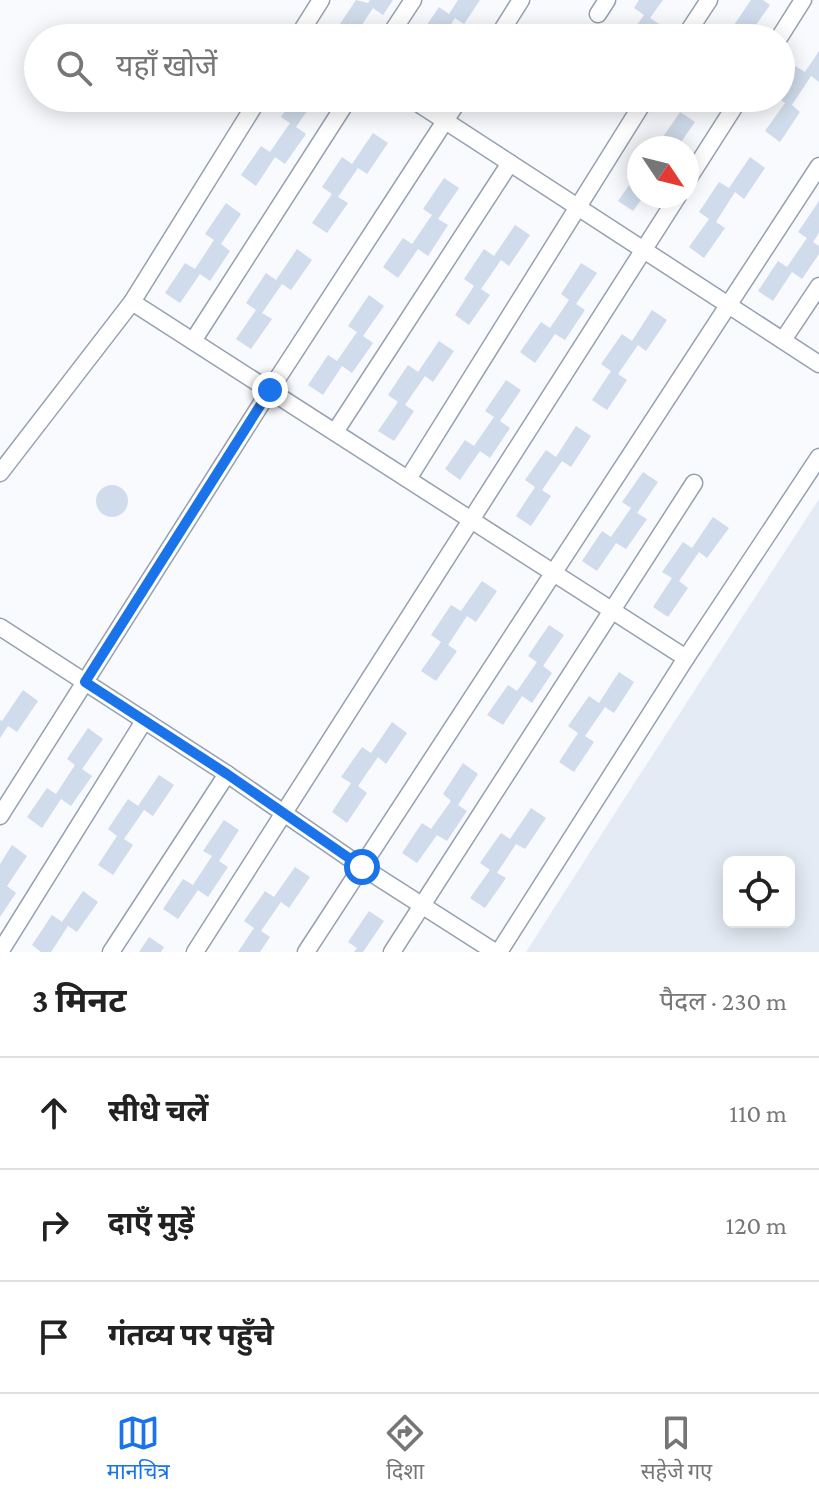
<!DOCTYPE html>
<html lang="hi">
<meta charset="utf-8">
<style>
body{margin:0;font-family:"Crimson Pro","Noto Sans Devanagari",serif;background:#f6f6f6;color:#222}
.controls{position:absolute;right:24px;bottom:24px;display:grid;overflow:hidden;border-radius:12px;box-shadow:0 4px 20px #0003}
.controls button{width:72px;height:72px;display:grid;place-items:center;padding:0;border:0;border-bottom:2px solid #e0e0e0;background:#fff;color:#222;font:40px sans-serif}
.compass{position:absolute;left:627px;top:136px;width:72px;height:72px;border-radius:50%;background:#fff;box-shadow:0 4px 20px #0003;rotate:125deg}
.stop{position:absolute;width:24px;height:24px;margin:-18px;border:6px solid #1a73e8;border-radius:50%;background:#fff}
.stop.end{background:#1a73e8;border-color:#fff;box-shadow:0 2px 8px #0008}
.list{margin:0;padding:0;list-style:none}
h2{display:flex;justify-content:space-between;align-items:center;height:104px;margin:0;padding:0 32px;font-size:34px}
h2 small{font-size:26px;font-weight:400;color:#767676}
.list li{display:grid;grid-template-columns:52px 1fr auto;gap:24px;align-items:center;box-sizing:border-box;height:112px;padding:0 32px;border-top:2px solid #e0e0e0}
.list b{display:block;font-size:30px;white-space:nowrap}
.list em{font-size:26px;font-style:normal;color:#767676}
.icon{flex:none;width:44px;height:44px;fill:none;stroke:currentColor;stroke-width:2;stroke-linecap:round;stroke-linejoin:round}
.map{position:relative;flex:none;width:819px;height:952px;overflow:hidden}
.search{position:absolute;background:#fff;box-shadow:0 4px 20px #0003;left:24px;right:24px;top:24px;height:88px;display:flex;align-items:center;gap:20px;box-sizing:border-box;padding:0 28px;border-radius:44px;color:#767676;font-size:30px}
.sheet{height:440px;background:#fff}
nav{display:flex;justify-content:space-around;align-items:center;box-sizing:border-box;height:112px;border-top:2px solid #e0e0e0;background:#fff;font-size:22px;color:#767676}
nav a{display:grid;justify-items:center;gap:4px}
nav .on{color:#1a73e8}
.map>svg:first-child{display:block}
</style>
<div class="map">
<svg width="819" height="952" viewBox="0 0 819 952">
<rect width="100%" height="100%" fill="#f8fafe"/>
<path fill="#e4ebf4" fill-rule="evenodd" d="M819,499V952H526L624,799ZM729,862H789V922H729Z"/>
<g fill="#d0dceb">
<path d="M356,0L368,3L370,0H393L383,15L373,8L354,37L338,27Z"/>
<path d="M458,0H480L464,24L455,18L442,38H418L439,7L449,14Z"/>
<path d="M639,0H663L650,18L659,24L650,38H628L644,15L634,8Z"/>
<path d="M751,0H763L770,5L749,35L753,38H738L743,31L734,25Z"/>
<path d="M819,51V82L811,76L792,105L800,112L780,142L765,131L785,103L781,100V86L795,66L805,72Z"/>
<path d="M294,98H316L296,127L306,134L285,164L275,157L256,186L241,175L261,146L270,152L290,123L281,117Z"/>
<path d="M680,112L695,122L677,148H666L659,143Z"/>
<path d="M373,133L388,143L367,174L358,168L338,197L348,203L327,233L312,223L332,194L322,187L342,157L352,164Z"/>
<path d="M750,157L765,168L744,199L735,192L716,222L725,228L704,258L689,247L709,219L699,212L719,182L729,188Z"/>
<path d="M639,171V196H644L633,211L618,201Z"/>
<path d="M444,178L459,188L438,219L448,225L428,256L418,249L398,278L383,267L403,238L412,244L432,215L423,209Z"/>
<path d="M819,201V233L813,242L819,246V254L802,279L792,272L773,301L758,291L778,261L787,267L807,238L798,232Z"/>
<path d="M226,203L241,214L221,244L230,251L210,281L200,274L180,303L165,293L185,263L195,269L214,240L205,234Z"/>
<path d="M515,225L530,235L509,266L501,260L481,289L490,295L469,325L455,315L474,286L464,279L484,249L494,256Z"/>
<path d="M297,249L312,260L291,290L282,284L262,313L272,319L251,349L236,339L256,310L246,303L266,273L276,280Z"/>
<path d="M581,263L597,273L576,304L585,310L565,340L555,334L535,363L520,352L541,322L550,328L569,300L561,294Z"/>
<path d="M369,295L384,306L363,336L373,343L352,373L342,366L323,395L308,385L328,355L337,361L357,332L348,326Z"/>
<path d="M652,310L667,320L646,351L638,345L618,374L627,380L607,410L592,400L611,371L601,364L622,334L632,341Z"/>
<path d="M439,341L454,351L433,382L425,376L405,405L414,411L394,441L378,431L398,402L388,395L408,365L418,372Z"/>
<path d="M506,380L521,390L500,421L510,428L490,458L480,451L460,480L445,469L465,440L474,446L494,417L485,411Z"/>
<path d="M576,426L591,436L571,467L562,461L542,490L551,496L531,526L516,516L535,487L525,480L546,450L556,457Z"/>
<path d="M643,472L658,482L637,513L647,519L626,549L616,543L597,571L582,561L602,531L611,537L631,508L622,502Z"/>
<circle cx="112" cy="501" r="16"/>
<path d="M713,517L729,528L707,558L699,552L679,581L688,588L668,617L653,607L672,578L662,572L683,542L692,548Z"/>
<path d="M482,581L497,591L476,622L467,616L448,645L457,651L436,681L421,671L441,642L431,635L451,605L461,611Z"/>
<path d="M549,625L564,635L543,666L552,673L532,703L522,696L503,725L487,715L508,685L517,691L537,662L528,656Z"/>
<path d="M619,672L634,682L614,713L605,707L585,736L594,742L574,772L559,762L578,733L568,726L589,696L599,703Z"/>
<path d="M23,690L38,701L17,732L8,726L0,738V720L2,721Z"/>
<path d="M392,722L407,733L386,764L378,757L358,786L367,793L347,823L332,812L351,783L341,777L362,747L371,753Z"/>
<path d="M88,728L103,739L82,769L92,776L71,806L61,799L42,828L27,817L47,788L56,794L75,765L67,759Z"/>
<path d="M463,763L478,774L458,805L467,811L447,841L437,835L417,863L402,853L422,823L431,829L451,801L443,794Z"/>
<path d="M159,775L174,785L153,816L144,810L124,839L133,845L113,875L98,865L117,836L108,829L128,799L138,806Z"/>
<path d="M531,808L546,818L525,849L516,844L497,873L506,878L485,908L470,898L490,870L480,863L501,833L510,839Z"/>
<path d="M224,820L239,830L219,861L228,867L208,897L198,890L178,919L163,909L183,879L193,885L212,856L203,851Z"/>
<path d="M12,845L27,856L7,886L16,893L0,917V864Z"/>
<path d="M295,867L310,877L289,908L281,902L261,931L270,937L260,952H238L254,928L244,921L265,891L274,897Z"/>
<path d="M83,891L98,902L77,932L68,926L51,952H41L32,945L52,915L62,922Z"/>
<path d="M369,911L384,921L363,952H354L357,948L348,942Z"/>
<path d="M149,937L164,947L161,952H139Z"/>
</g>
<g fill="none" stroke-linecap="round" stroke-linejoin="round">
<g stroke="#96a1af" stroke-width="19">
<g id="minor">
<path d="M598,14L607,0"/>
<path d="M297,38L321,0"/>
<path d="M388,38L413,0"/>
<path d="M497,38L521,0"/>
<path d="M684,38L709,0"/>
<path d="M779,38L803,0"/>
<path d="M410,98L819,364"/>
<path d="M687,181L740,98"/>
<path d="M132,302L686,658"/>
<path d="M783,340L819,286"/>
<path d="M193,341L349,98"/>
<path d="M335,432L510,163"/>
<path d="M0,473L132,302L259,98"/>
<path d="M408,479L646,98"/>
<path d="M0,627L227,774L362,867L495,952"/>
<path d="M0,816L270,390L460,98"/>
<path d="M0,952L144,721"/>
<path d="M111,952L227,774"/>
<path d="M195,952L678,196"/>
<path d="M306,952L819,166"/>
<path d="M392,952L694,483"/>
<path d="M499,952L686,658L819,457"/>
</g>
</g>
<use href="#minor" stroke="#fff" stroke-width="16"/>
</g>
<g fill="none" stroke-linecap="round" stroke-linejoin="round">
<path stroke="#1a73e8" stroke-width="10" d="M270,390L85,682L227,774L362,867"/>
</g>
</svg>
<div class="controls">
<button><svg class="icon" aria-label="locate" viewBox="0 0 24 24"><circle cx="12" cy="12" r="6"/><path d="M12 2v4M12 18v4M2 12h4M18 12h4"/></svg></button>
</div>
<svg class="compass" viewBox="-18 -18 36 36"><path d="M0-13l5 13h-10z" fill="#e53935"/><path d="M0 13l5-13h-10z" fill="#767676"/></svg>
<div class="stop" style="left:362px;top:867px"></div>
<div class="stop end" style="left:270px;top:390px"></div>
<div class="search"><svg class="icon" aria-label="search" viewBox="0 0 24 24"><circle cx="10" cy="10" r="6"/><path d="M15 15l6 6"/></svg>यहाँ खोजें</div>
</div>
<section class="sheet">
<h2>3 मिनट<small>पैदल · 230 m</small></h2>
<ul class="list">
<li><svg class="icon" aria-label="ahead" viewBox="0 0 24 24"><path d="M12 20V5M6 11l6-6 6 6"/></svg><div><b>सीधे चलें</b></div><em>110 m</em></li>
<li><svg class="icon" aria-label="right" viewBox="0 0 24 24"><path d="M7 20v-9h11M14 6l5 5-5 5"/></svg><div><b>दाएँ मुड़ें</b></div><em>120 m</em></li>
<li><svg class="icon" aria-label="arrive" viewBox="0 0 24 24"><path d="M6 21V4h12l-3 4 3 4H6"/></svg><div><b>गंतव्य पर पहुँचे</b></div></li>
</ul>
</section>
<nav>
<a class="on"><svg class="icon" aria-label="map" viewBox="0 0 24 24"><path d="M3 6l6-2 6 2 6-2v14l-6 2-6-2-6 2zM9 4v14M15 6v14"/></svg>मानचित्र</a>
<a><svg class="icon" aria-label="directions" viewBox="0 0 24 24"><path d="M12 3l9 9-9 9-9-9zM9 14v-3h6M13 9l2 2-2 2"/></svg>दिशा</a>
<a><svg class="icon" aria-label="saved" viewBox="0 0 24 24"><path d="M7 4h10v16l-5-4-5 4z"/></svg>सहेजे गए</a>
</nav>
